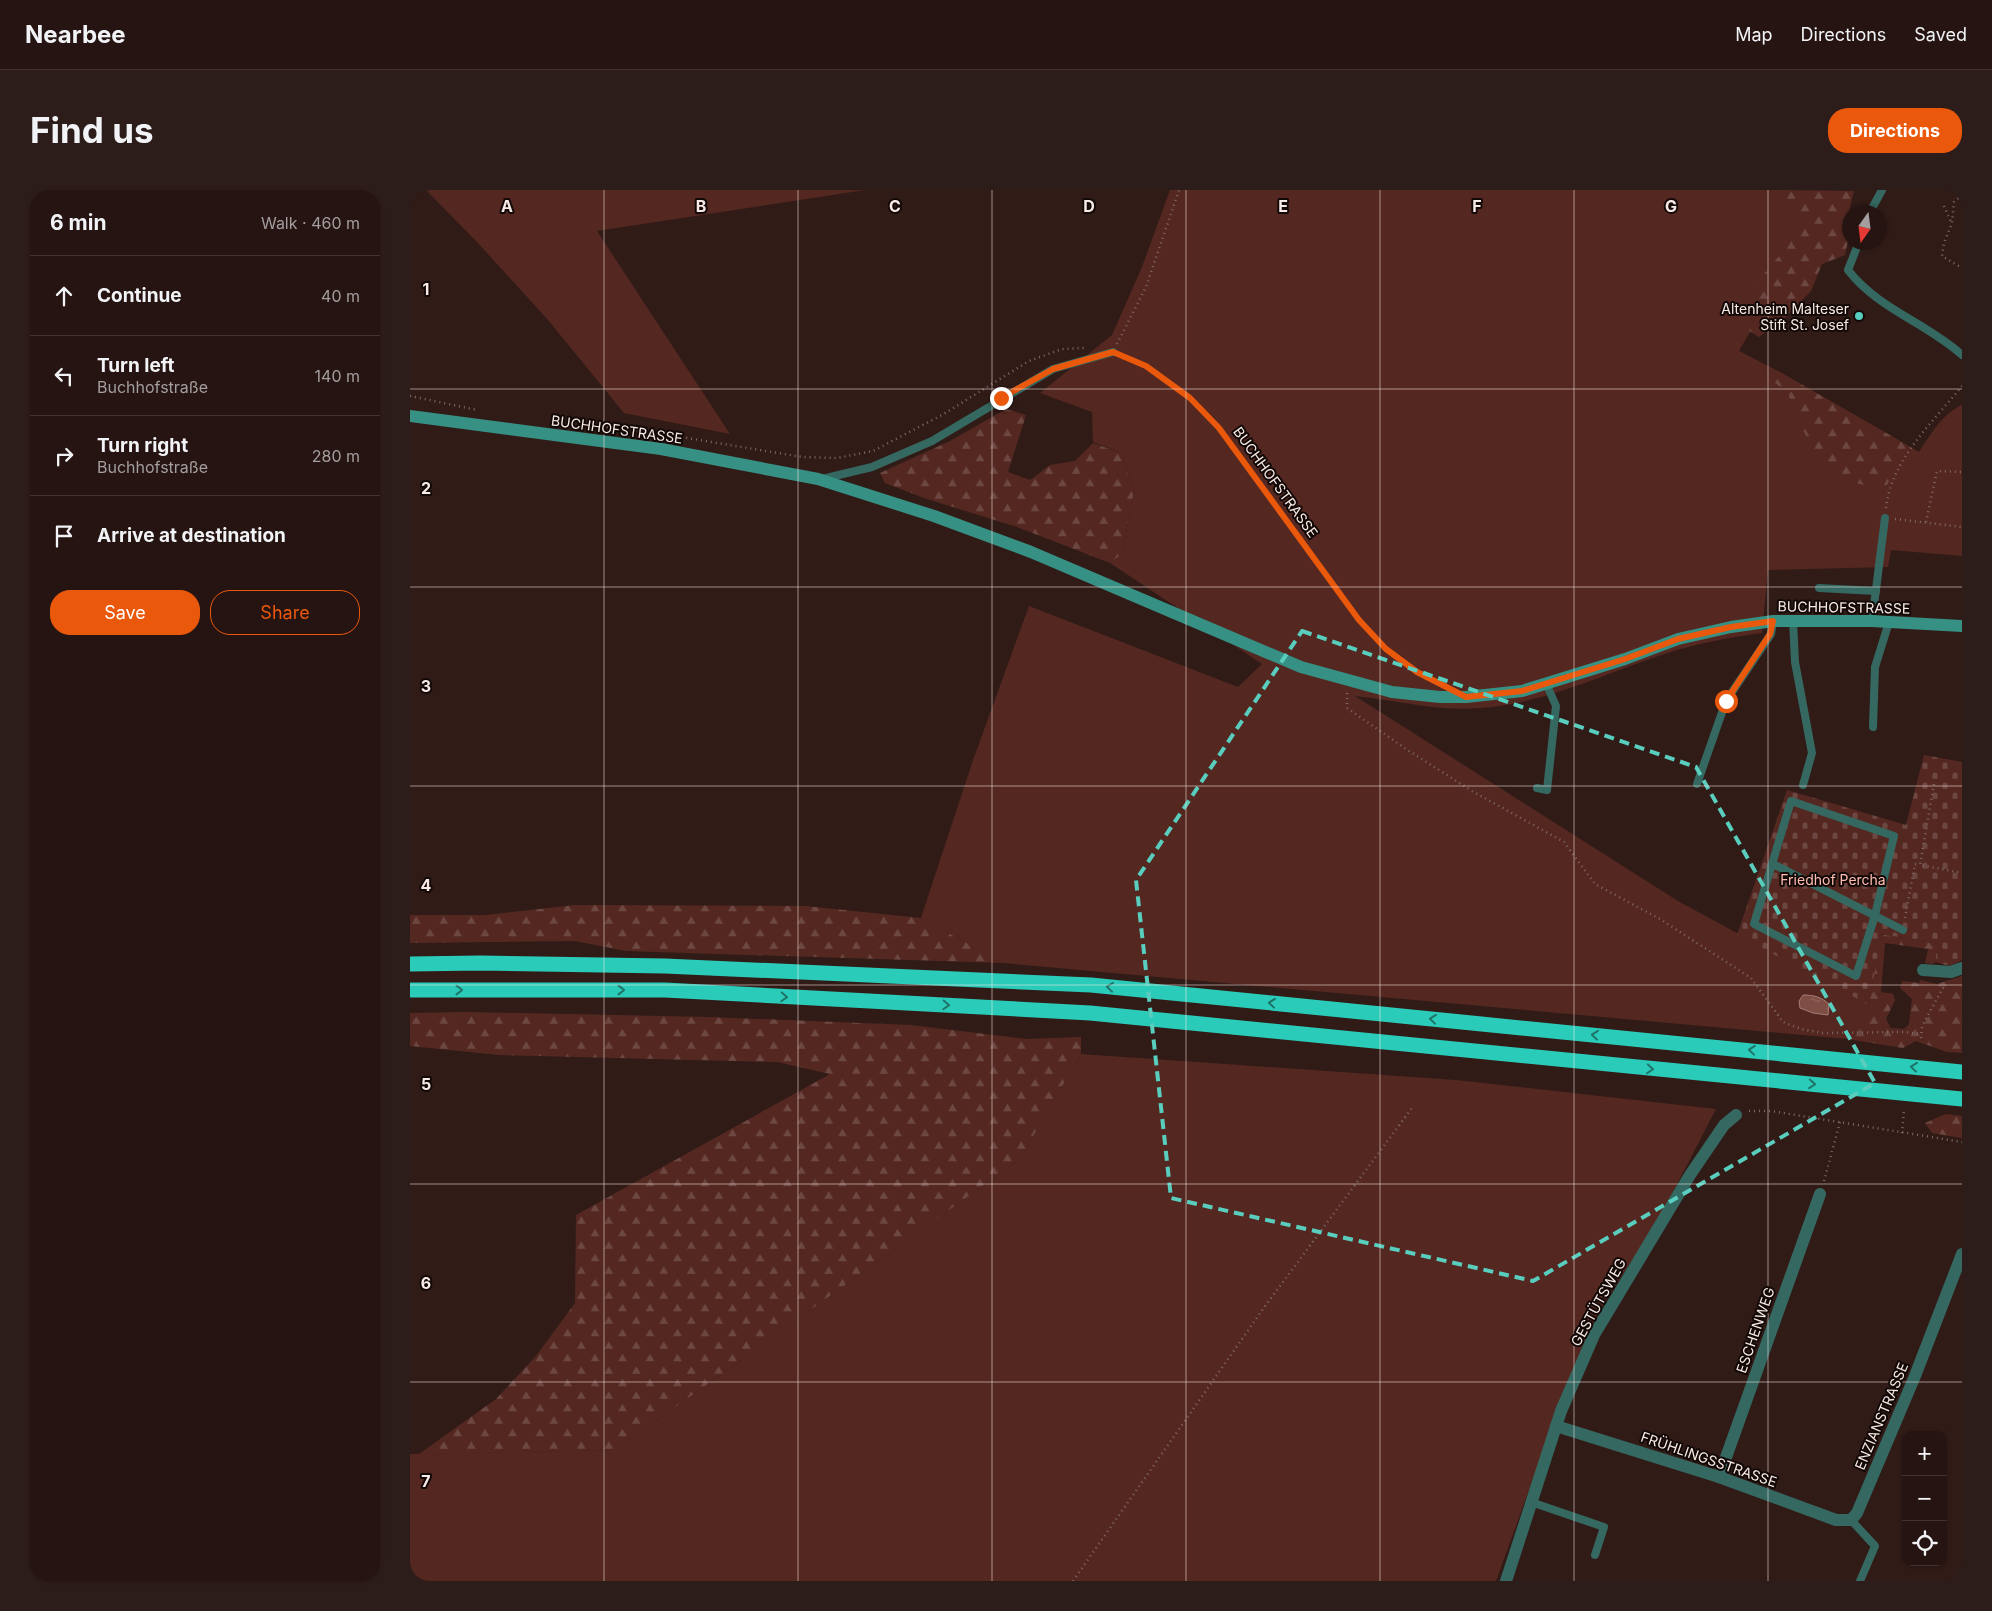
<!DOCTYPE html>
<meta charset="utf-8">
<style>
body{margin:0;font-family:Inter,sans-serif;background:#2d1d1a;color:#f1f3f6}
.controls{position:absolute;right:15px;bottom:15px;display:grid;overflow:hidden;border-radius:10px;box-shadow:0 1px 4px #0004}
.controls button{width:45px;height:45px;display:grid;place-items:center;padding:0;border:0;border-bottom:1px solid #423331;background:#251411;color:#f1f3f6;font:25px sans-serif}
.compass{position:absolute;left:1432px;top:15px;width:45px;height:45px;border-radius:50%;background:#251411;box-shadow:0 1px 4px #0004;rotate:194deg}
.stop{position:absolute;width:15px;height:15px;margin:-11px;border:4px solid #ea580c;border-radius:50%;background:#fff}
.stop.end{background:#ea580c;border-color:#fff;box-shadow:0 1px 5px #0008}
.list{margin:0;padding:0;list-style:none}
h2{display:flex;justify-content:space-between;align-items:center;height:65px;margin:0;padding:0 20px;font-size:21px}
h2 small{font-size:16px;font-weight:400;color:#a39e9f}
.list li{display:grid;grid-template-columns:32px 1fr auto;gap:15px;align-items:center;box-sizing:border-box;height:80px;padding:0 20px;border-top:1px solid #423331}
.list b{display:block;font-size:19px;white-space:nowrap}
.list p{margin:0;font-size:16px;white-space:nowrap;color:#a39e9f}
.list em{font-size:16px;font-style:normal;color:#a39e9f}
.actions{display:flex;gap:10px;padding:15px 20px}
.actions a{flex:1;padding:11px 0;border:1px solid #ea580c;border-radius:20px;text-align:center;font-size:18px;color:#ea580c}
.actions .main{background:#ea580c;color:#fff}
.icon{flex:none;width:28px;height:28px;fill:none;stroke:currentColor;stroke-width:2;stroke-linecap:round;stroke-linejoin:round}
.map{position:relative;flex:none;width:1552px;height:1391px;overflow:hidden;border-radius:20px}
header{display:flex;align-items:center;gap:30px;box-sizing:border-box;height:70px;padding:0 25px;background:#251411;border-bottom:1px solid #423331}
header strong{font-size:24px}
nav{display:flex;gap:28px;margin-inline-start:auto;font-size:18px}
.intro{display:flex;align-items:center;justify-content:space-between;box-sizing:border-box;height:120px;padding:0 30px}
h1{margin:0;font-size:35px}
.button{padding:12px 22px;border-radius:20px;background:#ea580c;color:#fff;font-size:18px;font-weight:700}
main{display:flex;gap:30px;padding:0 30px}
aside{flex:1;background:#251411;border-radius:20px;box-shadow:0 1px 4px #0004}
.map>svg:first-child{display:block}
</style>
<header>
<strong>Nearbee</strong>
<nav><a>Map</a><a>Directions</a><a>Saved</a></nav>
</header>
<div class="intro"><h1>Find us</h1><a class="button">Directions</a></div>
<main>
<aside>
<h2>6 min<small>Walk · 460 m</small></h2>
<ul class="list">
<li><svg class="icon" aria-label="ahead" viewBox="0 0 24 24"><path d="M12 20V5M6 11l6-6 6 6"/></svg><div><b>Continue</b></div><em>40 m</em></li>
<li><svg class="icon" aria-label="left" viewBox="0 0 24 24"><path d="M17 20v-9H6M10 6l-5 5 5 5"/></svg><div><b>Turn left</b><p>Buchhofstraße</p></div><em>140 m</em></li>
<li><svg class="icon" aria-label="right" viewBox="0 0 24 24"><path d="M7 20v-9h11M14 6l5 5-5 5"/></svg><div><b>Turn right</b><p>Buchhofstraße</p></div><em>280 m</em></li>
<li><svg class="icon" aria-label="arrive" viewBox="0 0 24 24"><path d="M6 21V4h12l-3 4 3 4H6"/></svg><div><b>Arrive at destination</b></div></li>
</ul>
<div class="actions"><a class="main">Save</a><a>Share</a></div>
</aside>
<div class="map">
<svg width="1552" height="1391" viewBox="0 0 1552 1391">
<defs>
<pattern id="forest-firs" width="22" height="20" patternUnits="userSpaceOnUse" patternTransform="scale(1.25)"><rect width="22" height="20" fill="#542821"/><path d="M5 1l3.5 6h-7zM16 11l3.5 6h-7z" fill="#6d4741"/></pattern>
<pattern id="cemetery-stones" width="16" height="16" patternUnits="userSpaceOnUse" patternTransform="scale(1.25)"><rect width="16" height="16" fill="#542821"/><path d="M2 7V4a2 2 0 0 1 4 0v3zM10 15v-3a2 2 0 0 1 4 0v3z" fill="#6d4741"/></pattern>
<pattern id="water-ripples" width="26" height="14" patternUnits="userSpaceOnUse" patternTransform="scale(1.25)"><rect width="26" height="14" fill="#7e4d44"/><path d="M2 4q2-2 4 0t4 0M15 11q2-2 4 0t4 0" fill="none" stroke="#91675f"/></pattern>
</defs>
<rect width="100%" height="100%" fill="#311b17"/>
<g fill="#542821">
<path d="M16,0H455L187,41L320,244L214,223L138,130L67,52Z"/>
<path d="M760,0H1372L1409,22L1329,161L1368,181L1509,262C1521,244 1532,224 1552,215V366L1481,360L1478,377L1358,380L1352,443C1323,447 1295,452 1267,460C1205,479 1145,510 1081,517C1030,523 993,511 945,506L1268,711L1459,815L1437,849L593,773L511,728L562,573L619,416L828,497L852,474L700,373L712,364L724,301L711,263L683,252L682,222L630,203L702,145L732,77Z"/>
<path d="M671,864L1046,890L1306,919L1249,1029L1187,1124L1149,1217L1086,1391H0V1264L206,1260L610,969Z"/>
</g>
<g fill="url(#forest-firs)">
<path d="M1364,0L1444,1L1434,40L1438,51L1435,65L1412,74L1401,101L1374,129L1349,147L1333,137L1339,102L1375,59L1389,35L1377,12Z"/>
<path d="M1358,179L1368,181L1492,252L1496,259L1477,295C1470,295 1461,296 1454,295C1416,289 1386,236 1378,202L1356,187Z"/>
<path d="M596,219L616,225L598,282L620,290L640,275L665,271L683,253L711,263L724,301L712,364L700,373L607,337L514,308L475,293L470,283L540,251Z"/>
<path d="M165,715L396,716L511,728L593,773L216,761L165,751L0,753V725H76Z"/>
<path d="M1470,744L1529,754L1525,772L1523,774L1515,773L1518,759L1475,753L1471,802L1483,804L1485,810L1476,829L1481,838L1494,839L1499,834L1502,809L1490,798L1492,791L1509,793L1510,790L1527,794L1552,786V863L1537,862L1506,851L1493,858L1437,849L1459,815Z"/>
<path d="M56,822L299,827L501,835L617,849L671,847V864L610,969L206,1260L9,1264L86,1209L126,1166L165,1113L166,1025L420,884L367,872L89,865L0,856V823Z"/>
<path d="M1536,924L1552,926V948L1522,943L1515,933Z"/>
</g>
<path fill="url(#cemetery-stones)" d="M1514,565L1552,572V770L1540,776L1525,772L1528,754L1471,744L1459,815L1327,745L1377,600L1496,635Z"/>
<path fill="url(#water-ripples)" stroke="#a37c75" d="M1393,805C1404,805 1411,807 1419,814L1418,825L1403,823L1390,818L1389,811Z"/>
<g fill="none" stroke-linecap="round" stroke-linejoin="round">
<g stroke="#7e6a67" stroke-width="2.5" stroke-dasharray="1 4" stroke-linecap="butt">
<path d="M1552,5L1544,12L1542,33L1534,53L1532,66L1552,78"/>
<path d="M1534,16L1541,32"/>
<path d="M707,154L736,97L769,0"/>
<path d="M713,166L737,176L780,208L809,238L949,429L976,459L1024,492"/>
<path d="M0,206L67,220"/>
<path d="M192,236L253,244L392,267L427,268L463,261L532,225L619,171L652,159L674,158"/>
<path d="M1476,318C1481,270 1523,232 1552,196"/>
<path d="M1485,329L1552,337"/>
<path d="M1516,332L1527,281L1552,282"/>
<path d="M937,503V518L996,559L1062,601L1154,652L1185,694L1250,729L1341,788L1373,832L1391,839L1412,843L1495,842L1511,844"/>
<path d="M1524,594L1510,675L1552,683"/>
<path d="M1495,728L1505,674L1510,675"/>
<path d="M1511,848L1512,836L1534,796"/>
<path d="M1339,921H1361L1552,952"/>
<path d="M1492,943L1494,920"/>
<path d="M1414,991L1430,932"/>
<path d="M663,1391L853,1119L1002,918"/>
</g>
<g stroke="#346861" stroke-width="8">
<path d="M1460,22L1472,0"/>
<path d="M1449,52L1438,80C1468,119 1517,133 1552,165"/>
<path d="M412,289L462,277L522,251L643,179L703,162"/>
<path d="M1409,398L1466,401"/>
<path d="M1383,430L1385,472L1402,563L1393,595"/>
<path d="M1462,431L1475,328"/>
<path d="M1463,537L1465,477L1479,432"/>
<path d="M1287,594L1316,511L1361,444L1363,431"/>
<path d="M1127,598L1137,600L1146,516L1136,493"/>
<path d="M1381,611L1484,646L1465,725L1446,786L1344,734Z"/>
<path d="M1363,674L1493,740"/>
<path d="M1121,1312L1194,1337L1185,1365"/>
<path d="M1441,1330L1465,1356L1450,1391"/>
</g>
<g stroke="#346861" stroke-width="12">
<path d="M1513,780L1541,782L1552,778"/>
<path d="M1146,1236L1309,1287L1426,1330H1441L1447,1323L1505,1186L1552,1064"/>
<path d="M1309,1287L1410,1004"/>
<path d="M1096,1391L1151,1221L1184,1145L1280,985L1314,935L1326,925"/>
</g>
<path stroke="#369084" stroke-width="12" d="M0,226L251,259L408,289L524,326L621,362L891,477L982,502L1030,507H1056L1112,501L1215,469L1268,449L1321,437L1363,431H1462L1552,436"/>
<g stroke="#2accb9" stroke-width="15">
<path d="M0,774L70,773L255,776L681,795L1552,882"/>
<path d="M0,800H255L680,823L1552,909"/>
</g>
</g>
<defs><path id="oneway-chevron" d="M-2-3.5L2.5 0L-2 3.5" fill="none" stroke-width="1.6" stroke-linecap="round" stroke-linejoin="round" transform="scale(1.25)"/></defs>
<g stroke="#1f7469">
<use href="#oneway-chevron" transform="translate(700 797) rotate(-174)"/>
<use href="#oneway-chevron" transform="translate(49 800)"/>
<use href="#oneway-chevron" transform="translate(211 800)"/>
<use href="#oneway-chevron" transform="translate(374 807) rotate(3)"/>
<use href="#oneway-chevron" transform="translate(862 813) rotate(-174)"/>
<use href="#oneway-chevron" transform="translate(536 815) rotate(3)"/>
<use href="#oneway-chevron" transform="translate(1023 829) rotate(-174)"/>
<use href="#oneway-chevron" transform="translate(1185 845) rotate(-174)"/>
<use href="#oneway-chevron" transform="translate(1342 860) rotate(-174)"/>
<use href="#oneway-chevron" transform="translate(1504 877) rotate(-174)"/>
<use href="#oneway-chevron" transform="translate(1240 879) rotate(5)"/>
<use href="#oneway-chevron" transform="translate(1402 894) rotate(5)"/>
</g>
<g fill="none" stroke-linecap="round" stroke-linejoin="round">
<path stroke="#ea580c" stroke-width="6" d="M591,208L643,179L703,162L736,176L780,208L809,238L949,430L976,459L1007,482L1056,507L1112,501L1215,469L1268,449L1321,437L1363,431L1360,444L1316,511"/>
</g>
<path fill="none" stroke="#59cebe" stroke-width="4" stroke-dasharray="10 6" stroke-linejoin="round" d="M892,441L1286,577L1465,893L1123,1091L761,1008L726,690Z"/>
<path fill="none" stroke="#f9eae7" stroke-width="1" stroke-opacity="0.55" d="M194,0V1391M388,0V1391M582,0V1391M776,0V1391M970,0V1391M1164,0V1391M1358,0V1391M0,199H1552M0,397H1552M0,596H1552M0,795H1552M0,994H1552M0,1192H1552"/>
<circle fill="#59cebe" stroke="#120907" stroke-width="2" cx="1449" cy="126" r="5"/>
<g text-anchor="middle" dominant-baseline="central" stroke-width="4" stroke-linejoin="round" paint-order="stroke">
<g font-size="14" fill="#f9eae7" stroke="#120907" text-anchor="end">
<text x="1439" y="118">Altenheim Malteser<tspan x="1439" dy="16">Stift St. Josef</tspan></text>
</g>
<g font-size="14" fill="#f9eae7" stroke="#120907">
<text transform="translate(207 239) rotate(8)">BUCHHOFSTRASSE</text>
<text transform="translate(866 292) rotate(54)">BUCHHOFSTRASSE</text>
<text transform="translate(1434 417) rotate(1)">BUCHHOFSTRASSE</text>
<text transform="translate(1188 1112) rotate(-61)">GESTÜTSWEG</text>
<text transform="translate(1345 1140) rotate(-71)">ESCHENWEG</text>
<text transform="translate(1471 1226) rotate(-67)">ENZIANSTRASSE</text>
<text transform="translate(1299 1269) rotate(19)">FRÜHLINGSSTRASSE</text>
</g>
<g font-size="14" fill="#ffbdb1" stroke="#120907">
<text x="1423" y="689">Friedhof Percha</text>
</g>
</g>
<g font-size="16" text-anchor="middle" font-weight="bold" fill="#f9eae7" stroke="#120907" stroke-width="4" stroke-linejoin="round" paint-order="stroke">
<text x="97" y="22">A</text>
<text x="291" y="22">B</text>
<text x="485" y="22">C</text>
<text x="679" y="22">D</text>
<text x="873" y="22">E</text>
<text x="1067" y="22">F</text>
<text x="1261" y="22">G</text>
<text x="16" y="105">1</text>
<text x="16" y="304">2</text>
<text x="16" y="502">3</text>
<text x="16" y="701">4</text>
<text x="16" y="900">5</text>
<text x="16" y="1099">6</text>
<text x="16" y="1297">7</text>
</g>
</svg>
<div class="controls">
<button>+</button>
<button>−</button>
<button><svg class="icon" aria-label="locate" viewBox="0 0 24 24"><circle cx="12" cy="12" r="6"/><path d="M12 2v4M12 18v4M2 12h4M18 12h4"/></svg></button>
</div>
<svg class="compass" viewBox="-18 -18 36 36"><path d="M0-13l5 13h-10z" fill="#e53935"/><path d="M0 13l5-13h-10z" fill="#a39e9f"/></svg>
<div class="stop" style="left:1316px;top:511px"></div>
<div class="stop end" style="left:591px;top:208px"></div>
</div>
</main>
